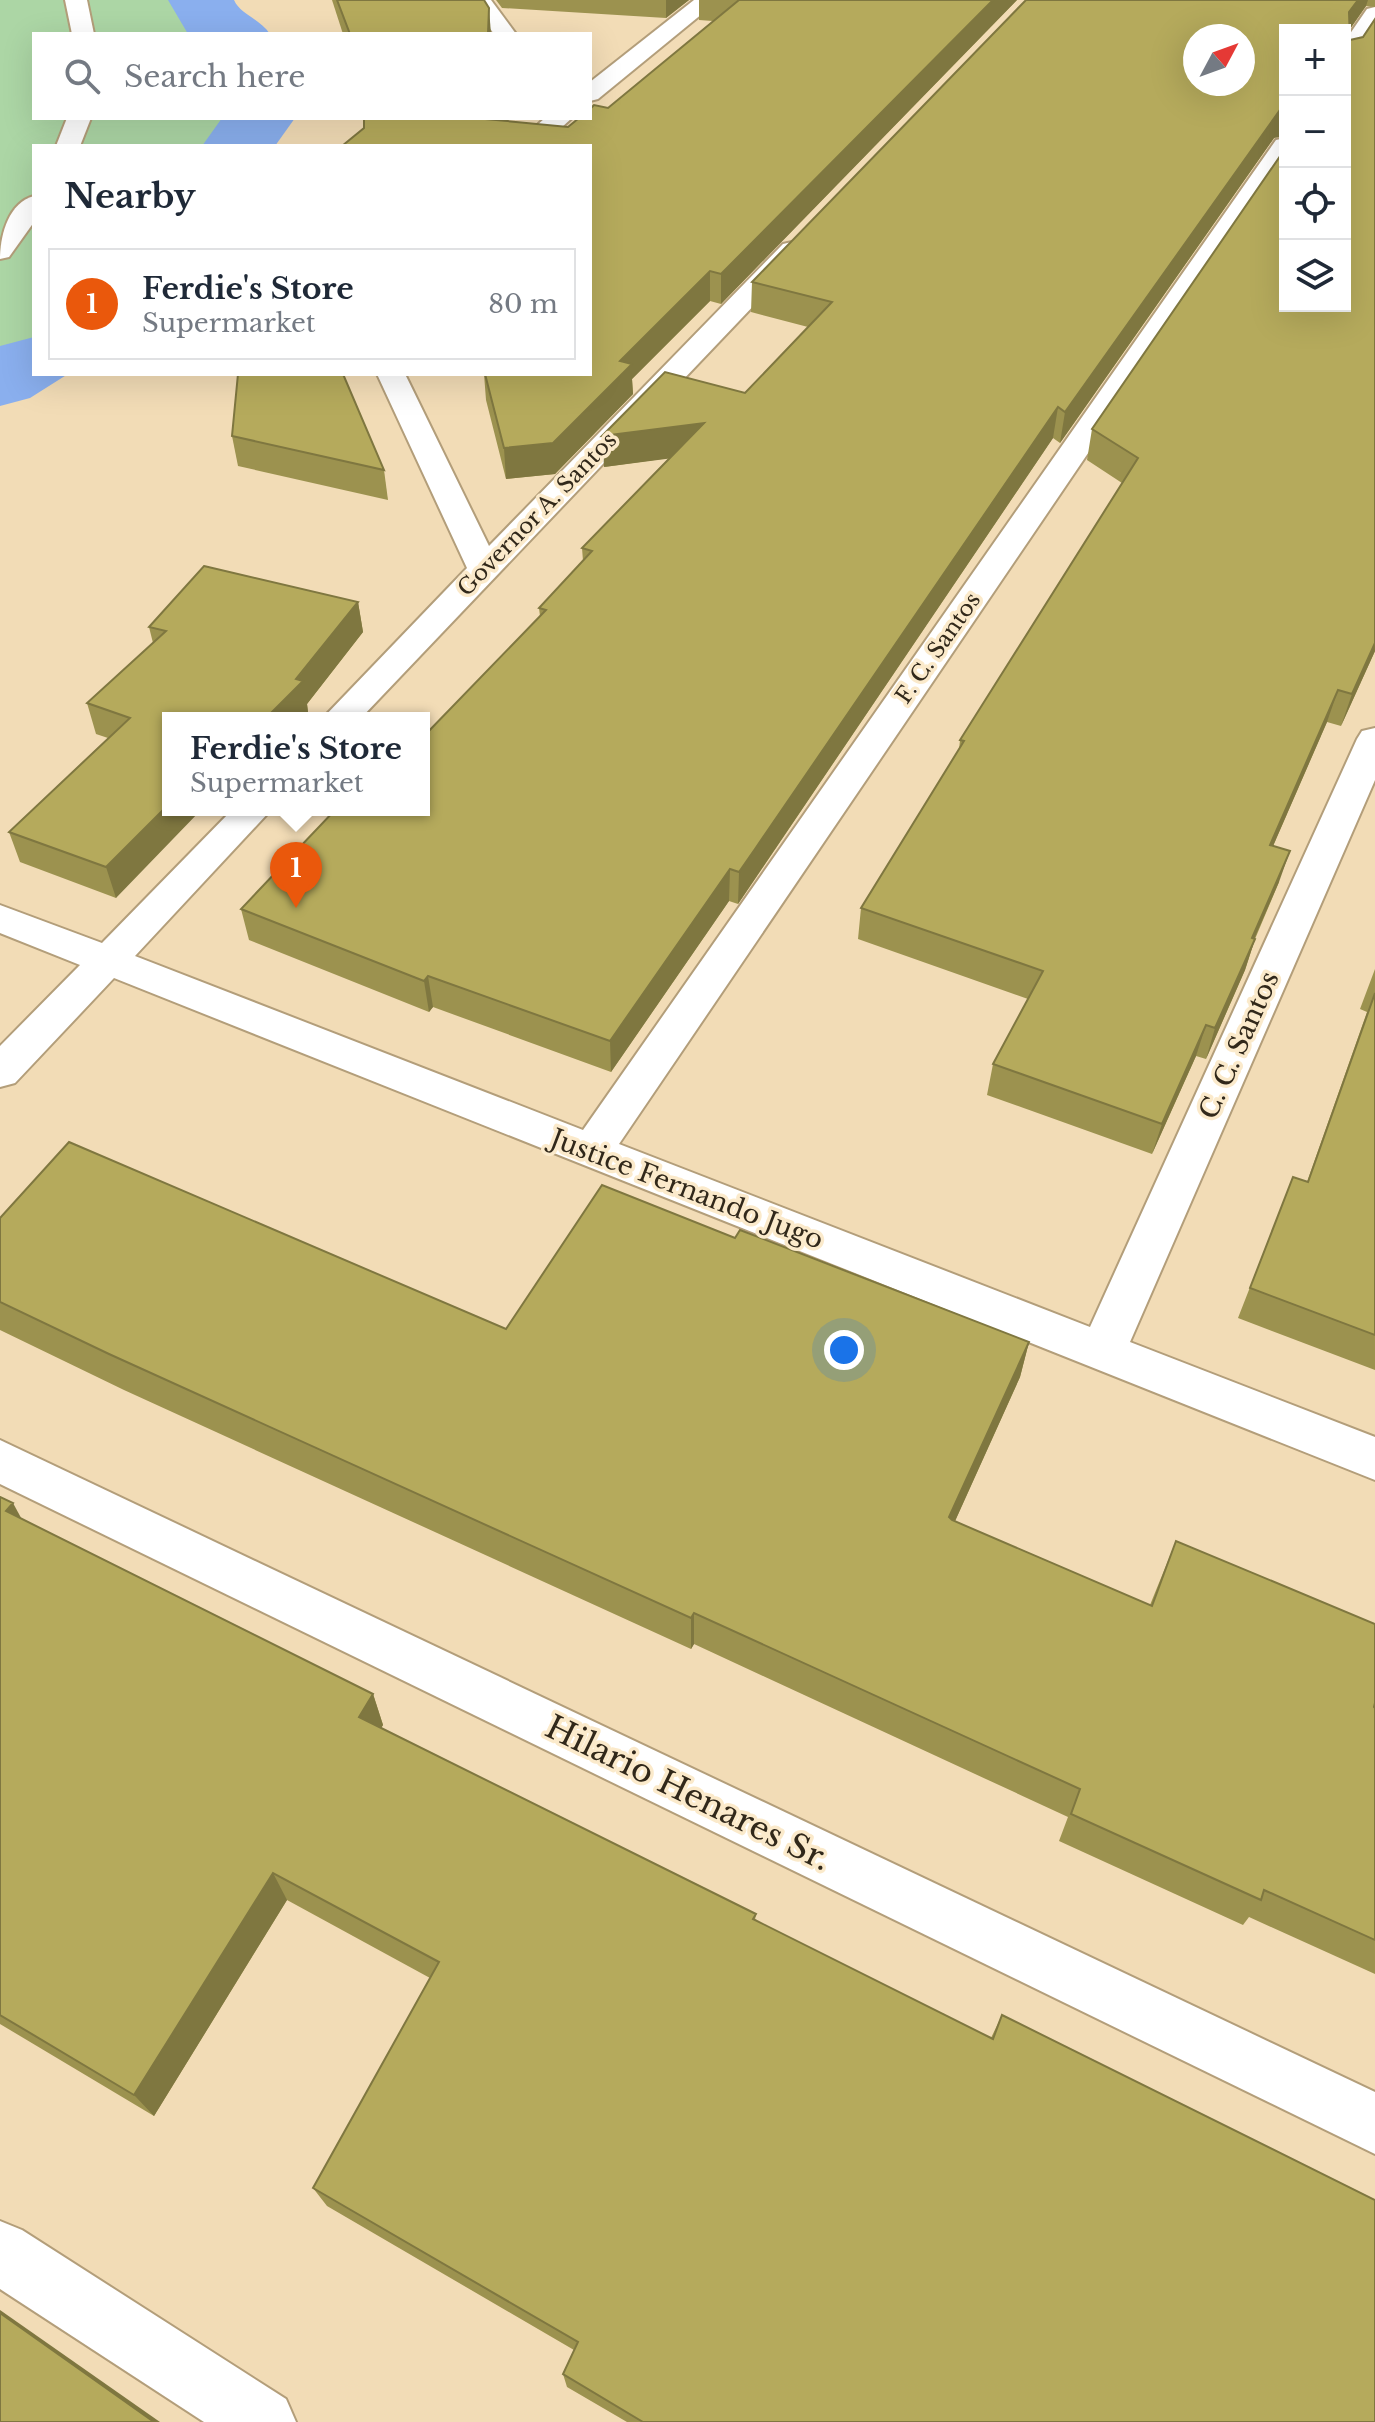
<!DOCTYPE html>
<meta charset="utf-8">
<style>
body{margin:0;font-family:"Libre Baskerville",serif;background:#f2f2f3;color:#1f2937}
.controls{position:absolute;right:24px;top:24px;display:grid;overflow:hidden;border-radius:0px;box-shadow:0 8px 32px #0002}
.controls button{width:72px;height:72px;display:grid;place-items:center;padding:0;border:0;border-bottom:2px solid #e0e1e3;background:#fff;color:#1f2937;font:40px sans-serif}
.compass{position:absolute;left:1183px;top:24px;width:72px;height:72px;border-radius:50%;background:#fff;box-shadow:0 8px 32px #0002;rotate:49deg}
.you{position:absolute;left:844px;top:1350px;width:28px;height:28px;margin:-20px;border:6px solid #fff;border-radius:50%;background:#1a73e8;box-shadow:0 0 0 12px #1a73e833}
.badge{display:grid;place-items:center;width:52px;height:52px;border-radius:50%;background:#ea580c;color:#fff;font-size:26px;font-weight:700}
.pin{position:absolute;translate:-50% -66px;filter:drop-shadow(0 2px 4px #0008)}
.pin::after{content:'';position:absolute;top:42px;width:28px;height:24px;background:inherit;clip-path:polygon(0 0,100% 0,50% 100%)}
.popup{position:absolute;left:162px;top:712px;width:268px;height:104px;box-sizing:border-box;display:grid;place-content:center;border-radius:0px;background:#fff;filter:drop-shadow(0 2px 6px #0005);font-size:26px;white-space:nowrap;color:#747a83}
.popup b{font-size:30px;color:#1f2937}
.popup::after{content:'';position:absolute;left:50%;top:100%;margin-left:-16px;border:16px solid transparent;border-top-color:#fff}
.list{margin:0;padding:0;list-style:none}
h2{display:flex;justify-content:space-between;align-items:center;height:104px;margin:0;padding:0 32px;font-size:34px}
h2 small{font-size:26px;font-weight:400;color:#747a83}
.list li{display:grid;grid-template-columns:52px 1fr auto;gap:24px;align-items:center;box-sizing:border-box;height:112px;margin:0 16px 16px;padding:0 16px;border:2px solid #e0e1e3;border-radius:0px}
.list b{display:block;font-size:30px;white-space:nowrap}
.list p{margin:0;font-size:26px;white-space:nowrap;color:#747a83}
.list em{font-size:26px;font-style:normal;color:#747a83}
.icon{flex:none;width:44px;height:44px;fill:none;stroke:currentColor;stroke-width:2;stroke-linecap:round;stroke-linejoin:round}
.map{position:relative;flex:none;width:1375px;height:2422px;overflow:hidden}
.search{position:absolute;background:#fff;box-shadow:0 8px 32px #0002;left:32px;top:32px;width:560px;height:88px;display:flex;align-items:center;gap:20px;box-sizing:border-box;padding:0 28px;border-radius:0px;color:#747a83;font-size:30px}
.panel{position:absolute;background:#fff;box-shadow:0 8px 32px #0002;left:32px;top:144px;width:560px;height:232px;border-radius:0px}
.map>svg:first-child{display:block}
</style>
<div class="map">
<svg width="1375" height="2422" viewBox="0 0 1375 2422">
<rect width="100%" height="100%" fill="#f2dcb6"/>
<path fill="#acd6a5" d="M0,0H201L210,19L237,34H34V118H259L238,146H34V362L0,380Z"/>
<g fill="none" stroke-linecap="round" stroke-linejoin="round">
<g fill="#8aafee" fill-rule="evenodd">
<path d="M168,0H234C240,14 260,19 270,34H188Z"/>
<path d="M222,118H295L275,146H202Z"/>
<path d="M34,337V374H68L30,398L0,406V346Z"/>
</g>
<g stroke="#b39e7a" stroke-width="4">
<g id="minor">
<path d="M65,0H87L94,34H72Z"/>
<path d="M469,0H491L516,34H494Z"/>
<path d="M694,0H719L598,99L590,101V82Z"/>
<path d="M1375,7V31L1353,63L1345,65V41L1367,9Z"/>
<path d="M67,118H91L80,146H56Z"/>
<path d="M545,118H572L541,146H514Z"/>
<path d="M1285,138V163L619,1144L1090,1327L1357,739L1362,731L1375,728V780L1130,1342L1375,1437V1480L114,978L15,1083L0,1087V1046L80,965L0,933V905L102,943L232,810H271L135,956L583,1130L1276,140Z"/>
<path d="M34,196V222L9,257L0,259C0,236 8,203 34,196Z"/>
<path d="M792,242L801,244L805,250L801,256L361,718H323L467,568L377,374H405L489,546L783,244Z"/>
<path d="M0,1440L1375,2092V2154L0,1484Z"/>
<path d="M0,2221L22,2230L286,2399L296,2422H204L0,2289Z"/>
</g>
</g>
<use href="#minor" fill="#fff" fill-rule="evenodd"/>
</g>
<g fill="#9c924f">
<path d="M332,0H484L491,34H343Z"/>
<path d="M496,0H689L666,18L502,8Z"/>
<path d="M699,0H1017L721,304L710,301L632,379L633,394L555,474L506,479L486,400L484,374H590V146L364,128V118H489V119L568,127L608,108L713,21L699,20Z"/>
<path d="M1026,0H1375V7L1366,6L1350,29V40L1363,37L1375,19V651L1341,726L1327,722L1273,846L1279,882L1255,939L1245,970L1206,1059L1196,1056L1152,1154L987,1095L993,1064L1028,999L858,939L861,908L959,750L960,740L1122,483L1087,460L1092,429L1285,306L1345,30L1274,138L1060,443L1053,438L738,904L729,901L611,1072L433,1007L429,1012L249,940L241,909L424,810L540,616L539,608L583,561L582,548L669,458L604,467L745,393L808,327L751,312L752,282Z"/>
<path d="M232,436L384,470L388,500L238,466Z"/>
<path d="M358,602L363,632L307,704L308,712L168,718L116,898L20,862L9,832L108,738L96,734L87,703L153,643L149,627Z"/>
<path d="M1375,969V1370L1238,1318L1293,1177L1307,1182L1367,1012L1360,1009Z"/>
<path d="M0,1218L506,1329L735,1238L1029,1342L1020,1377L955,1521L1150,1605L1176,1541L1375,1708V1974L1249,1917L1243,1925L1059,1841L1068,1817L694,1644L691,1649L124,1390L0,1330Z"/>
<path d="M0,1497L21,1519L373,1694L383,1725L381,1728L756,1914L755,1920L991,2038L1002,2015L1375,2422H627L567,2387L563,2374L574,2350L327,2206L313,2188L430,1978L287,1900L154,2116L0,2024Z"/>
</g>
<g fill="#7f7740">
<path d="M666,0H689L666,18Z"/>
<path d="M993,0H1017L721,304V274Z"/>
<path d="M1358,0H1368L1366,6L1345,36L1349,12Z"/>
<path d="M489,8L491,34H488Z"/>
<path d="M1285,109V136L1274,138L1060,443L1065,412L1280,110Z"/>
<path d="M710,271V301L632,379L633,394L555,474L506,479L504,448L620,361Z"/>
<path d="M1058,407L1053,438L738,904L739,872Z"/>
<path d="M704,423V454L604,467L602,436Z"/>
<path d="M358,602L363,632L307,704L308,712L302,718H266Z"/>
<path d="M1375,643V651L1341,726L1352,694Z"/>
<path d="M1338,690L1327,722L1260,876L1270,845Z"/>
<path d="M168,805V810H201L116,898L106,867Z"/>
<path d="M1290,851L1279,882L1241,969L1252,938Z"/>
<path d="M730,869L729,901L611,1072L610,1041Z"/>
<path d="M1255,939L1245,970L1206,1059L1215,1028Z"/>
<path d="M428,976L433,1007L429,1012L424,981Z"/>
<path d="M1206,1025L1196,1056L1152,1154L1162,1124Z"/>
<path d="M1029,1342L1020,1377L942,1550L949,1517Z"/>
<path d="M13,1503L32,1538L6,1511Z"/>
<path d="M694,1613V1644L691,1649V1618Z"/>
<path d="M373,1694L383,1725L369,1747L359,1717Z"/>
<path d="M273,1873L287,1900L154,2116L134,2095Z"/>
<path d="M0,2310L160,2422H154L0,2313Z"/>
</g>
<g fill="#b5aa5c" stroke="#7f7740" stroke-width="2" fill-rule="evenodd">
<path d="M337,0H484L489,8L488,34H350Z"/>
<path d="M739,0H993L721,274L710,271L620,361L632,364L553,443L504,448L485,374H590V146H342L364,128V118H486V119L568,127L579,118H590V109L594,105L608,108Z"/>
<path d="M1026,0H1358L1349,12L1350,40L1363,37L1375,19V643L1352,694L1338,690L1270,845L1290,851L1252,938L1255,939L1215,1028L1206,1025L1162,1124L993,1064L1043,971L861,908L964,741L960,740L1138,458L1092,429L1285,149V306H1345V30H1285V109L1280,110L1065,412L1058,407L755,849L739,872L730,869L610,1041L428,976L424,981L241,909L335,810H424V736L546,610L539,608L592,551L582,548L704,423L602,436L665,372L745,393L832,302L752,282ZM1195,36H1243V84H1195Z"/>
<path d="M238,374H343L384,470L232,436Z"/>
<path d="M204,566L358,602L296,679L303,681L266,718H168V805L106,867L9,832L130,718L87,703L166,631L149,627Z"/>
<path d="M1375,993V1335L1250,1288L1293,1177L1308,1182Z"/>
<path d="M69,1142L506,1329L602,1185L735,1238L740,1230L1029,1342L949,1517L952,1520L1152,1606L1176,1541L1375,1624V1703L1374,1707L1375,1708V1940L1264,1890L1261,1900L1071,1814L1080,1789L694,1613L691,1618L109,1354L0,1302V1218Z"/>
<path d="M0,1497L13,1503L6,1511L373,1694L359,1717L756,1914L753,1919L993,2039L1002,2015L1375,2200V2422H643L563,2374L578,2342L313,2188L439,1962L273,1873L134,2095L0,2015Z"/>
<path d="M0,2313L154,2422H0Z"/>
</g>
<g text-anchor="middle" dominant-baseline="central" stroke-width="7" stroke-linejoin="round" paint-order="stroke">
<g font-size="22" fill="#31281a" stroke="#fbeacb">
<text transform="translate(537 514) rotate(-46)">Governor A. Santos</text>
<text transform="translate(938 648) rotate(-55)">F. C. Santos</text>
</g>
<g font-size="26" fill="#31281a" stroke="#fbeacb">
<text transform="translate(1239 1045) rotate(-66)">C. C. Santos</text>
<text transform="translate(687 1189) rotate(21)">Justice Fernando Jugo</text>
</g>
<g font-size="32" fill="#31281a" stroke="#fbeacb">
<text transform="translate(688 1793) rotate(26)">Hilario Henares Sr.</text>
</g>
</g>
</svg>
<div class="controls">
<button>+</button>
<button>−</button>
<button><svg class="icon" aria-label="locate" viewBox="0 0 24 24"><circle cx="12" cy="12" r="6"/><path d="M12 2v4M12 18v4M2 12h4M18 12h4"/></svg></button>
<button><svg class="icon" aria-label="layers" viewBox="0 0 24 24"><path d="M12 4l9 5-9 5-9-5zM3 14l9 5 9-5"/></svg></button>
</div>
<svg class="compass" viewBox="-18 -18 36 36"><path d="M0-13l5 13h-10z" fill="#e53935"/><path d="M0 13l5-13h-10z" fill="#747a83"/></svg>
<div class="you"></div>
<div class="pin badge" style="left:296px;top:908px">1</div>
<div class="popup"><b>Ferdie's Store</b>Supermarket</div>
<div class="search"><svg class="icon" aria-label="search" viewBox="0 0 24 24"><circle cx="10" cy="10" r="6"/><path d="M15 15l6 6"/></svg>Search here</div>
<section class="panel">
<h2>Nearby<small></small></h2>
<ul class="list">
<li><span class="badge">1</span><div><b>Ferdie's Store</b><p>Supermarket</p></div><em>80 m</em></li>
</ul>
</section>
</div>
